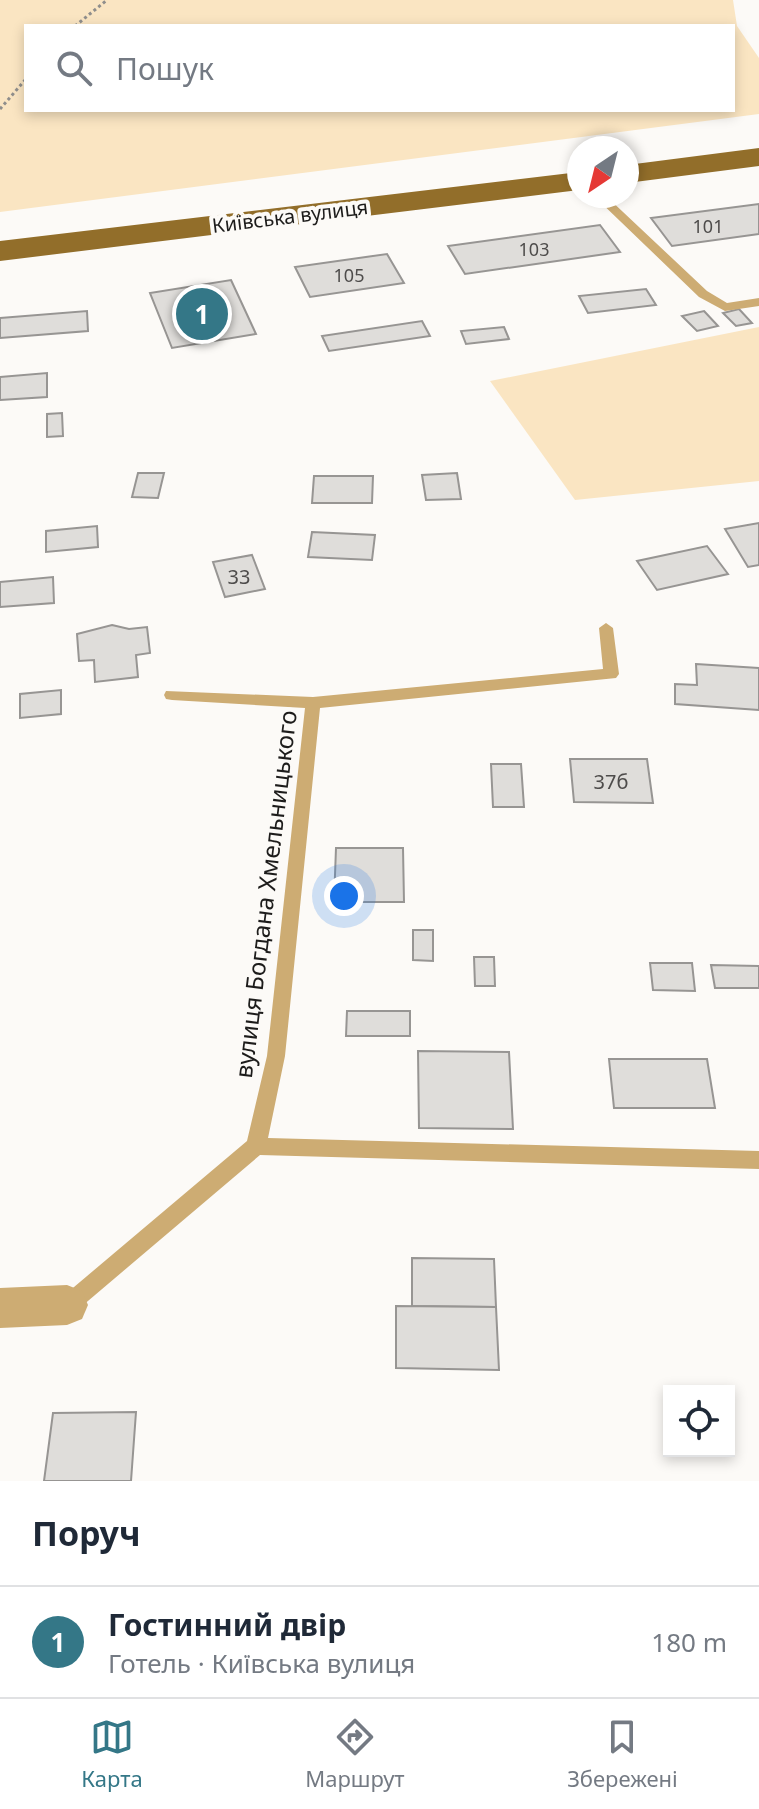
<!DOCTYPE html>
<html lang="uk">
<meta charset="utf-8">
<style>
body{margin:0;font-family:"Noto Sans",sans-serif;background:#f2f2f3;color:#1f2937}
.controls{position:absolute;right:24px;bottom:24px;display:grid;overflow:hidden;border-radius:0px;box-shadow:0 4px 12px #0003}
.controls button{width:72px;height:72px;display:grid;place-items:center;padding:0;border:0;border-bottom:2px solid #e0e1e3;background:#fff;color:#1f2937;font:40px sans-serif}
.compass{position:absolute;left:567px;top:136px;width:72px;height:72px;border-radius:50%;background:#fff;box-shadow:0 4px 12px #0003;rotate:215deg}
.you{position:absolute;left:344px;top:896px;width:28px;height:28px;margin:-20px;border:6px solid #fff;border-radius:50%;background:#1a73e8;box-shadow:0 0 0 12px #1a73e833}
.badge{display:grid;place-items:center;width:52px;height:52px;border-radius:50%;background:#347787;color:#fff;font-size:26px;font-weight:700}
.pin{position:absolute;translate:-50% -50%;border:4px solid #fff;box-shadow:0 2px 8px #0006}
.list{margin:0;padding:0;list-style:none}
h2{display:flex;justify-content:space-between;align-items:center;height:104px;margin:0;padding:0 32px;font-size:34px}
h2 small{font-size:26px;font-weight:400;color:#747a83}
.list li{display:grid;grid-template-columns:52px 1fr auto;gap:24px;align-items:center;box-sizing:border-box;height:112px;padding:0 32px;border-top:2px solid #e0e1e3}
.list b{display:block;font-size:30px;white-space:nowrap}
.list p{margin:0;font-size:26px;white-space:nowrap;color:#747a83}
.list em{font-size:26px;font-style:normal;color:#747a83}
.icon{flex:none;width:44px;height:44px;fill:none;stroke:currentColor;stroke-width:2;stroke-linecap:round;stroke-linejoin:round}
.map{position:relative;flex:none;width:759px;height:1481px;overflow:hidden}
.search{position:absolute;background:#fff;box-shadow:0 4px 12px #0003;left:24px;right:24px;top:24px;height:88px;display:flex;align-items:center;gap:20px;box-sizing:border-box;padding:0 28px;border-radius:0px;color:#747a83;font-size:30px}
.sheet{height:216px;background:#fff}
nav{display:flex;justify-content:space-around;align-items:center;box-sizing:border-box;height:112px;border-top:2px solid #e0e1e3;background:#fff;font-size:22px;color:#747a83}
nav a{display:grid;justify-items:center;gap:4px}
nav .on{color:#347787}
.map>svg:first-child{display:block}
</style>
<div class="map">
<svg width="759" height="1481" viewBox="0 0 759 1481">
<rect width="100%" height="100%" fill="#fcfaf7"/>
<g fill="#fae5c2" fill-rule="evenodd">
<path d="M0,0H733L737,26L759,58V114L0,212ZM733,26V110H26V26Z"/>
<path d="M759,327V481L575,500L490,381Z"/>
</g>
<g fill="#dfddda" stroke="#979593" stroke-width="2">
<path d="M759,204V234L672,246L651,218Z"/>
<path d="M600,225L620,252L465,274L448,246Z"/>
<path d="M387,254L404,283L310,297L295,267Z"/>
<path d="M231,280L256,334L172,348L150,293Z"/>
<path d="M646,289L656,305L588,313L579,296Z"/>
<path d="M739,309L752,323L736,326L723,313Z"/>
<path d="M87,311L88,331L0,338V318Z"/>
<path d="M704,311L718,326L697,331L682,316Z"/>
<path d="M422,321L430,336L329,351L322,336Z"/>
<path d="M504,327L509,339L466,344L461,331Z"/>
<path d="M47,373V397L0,400V377Z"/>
<path d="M62,413L63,436L47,437V414Z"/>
<path d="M138,473H164L158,498L132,497Z"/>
<path d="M457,473L461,499L426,500L422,475Z"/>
<path d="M314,476H373L372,503H312Z"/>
<path d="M759,523V565L748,567L725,529Z"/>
<path d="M97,526L98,547L46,552V531Z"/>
<path d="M312,532L375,535L372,560L308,557Z"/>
<path d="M707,546L728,574L657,590L637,561Z"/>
<path d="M252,555L265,589L225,597L213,562Z"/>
<path d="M53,577L54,603L0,607V582Z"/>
<path d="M112,625L129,629L147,627L150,653L136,655L138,677L95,682L94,660L79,661L77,634Z"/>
<path d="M696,664L759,668V710L675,704V684L697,685Z"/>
<path d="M61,690V714L20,718V694Z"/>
<path d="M570,759H647L653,803L574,802Z"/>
<path d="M491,764H521L524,807H493Z"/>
<path d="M336,848H403L404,902H334Z"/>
<path d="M413,930H433V961L413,960Z"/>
<path d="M474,957H494L495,986H475Z"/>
<path d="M650,963H692L695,991L653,990Z"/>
<path d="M711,965L759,966V988H715Z"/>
<path d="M347,1011H410V1036H346Z"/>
<path d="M418,1051L509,1052L513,1129L419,1128Z"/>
<path d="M609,1059H707L715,1108H614Z"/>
<path d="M412,1258L494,1259L496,1307L412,1306Z"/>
<path d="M396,1306L496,1307L499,1370L396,1368Z"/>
<path d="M136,1412L131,1481H44L53,1413Z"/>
</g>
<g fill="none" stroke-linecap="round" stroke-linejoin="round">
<g stroke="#8f8e8c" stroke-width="3" stroke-dasharray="3 3" stroke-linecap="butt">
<path d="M75,26L107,0"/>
<path d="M0,109L26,79"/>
</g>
<g fill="#cdac73" fill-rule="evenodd">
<path d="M594,196H606L707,291L727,303L759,298V306L725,311L699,297Z"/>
<path d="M606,623L613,628L619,674L616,678L320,708L285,1056L268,1138L759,1151V1169L260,1155L75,1312L68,1315L61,1312L57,1305L61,1298L247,1141L267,1056L305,708L172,700L166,699L164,695L166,691L313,697L603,669L599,628Z"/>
</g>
<path fill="#cdac73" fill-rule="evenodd" d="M67,1285L82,1291L88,1305L82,1319L67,1325L0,1328V1288Z"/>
<g fill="#926e2a" fill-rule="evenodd">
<path d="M759,148V166L627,183V165Z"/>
<path d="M579,172V190L0,261V241Z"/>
</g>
</g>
<g text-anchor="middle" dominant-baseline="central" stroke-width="8" stroke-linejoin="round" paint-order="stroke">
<g font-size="18" fill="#4e4c4b">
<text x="708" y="226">101</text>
<text x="534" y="249">103</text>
<text x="349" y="275">105</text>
</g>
<g font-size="20" fill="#1d1c1b" stroke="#fcfaf7">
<text transform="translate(290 216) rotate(-7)">Київська вулиця</text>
</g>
<g font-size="20" fill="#4e4c4b">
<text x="239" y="576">33</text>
<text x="611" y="781">37б</text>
</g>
<g font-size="24" fill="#1d1c1b" stroke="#fcfaf7">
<text transform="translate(265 894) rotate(-83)">вулиця Богдана Хмельницького</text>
</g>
</g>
</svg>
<div class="controls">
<button><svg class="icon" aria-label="locate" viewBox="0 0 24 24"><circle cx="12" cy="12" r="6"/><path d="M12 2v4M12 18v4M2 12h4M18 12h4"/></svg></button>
</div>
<svg class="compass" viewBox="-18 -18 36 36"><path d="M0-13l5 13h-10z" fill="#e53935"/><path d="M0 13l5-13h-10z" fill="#747a83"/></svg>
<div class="you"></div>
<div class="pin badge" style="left:202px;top:314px">1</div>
<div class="search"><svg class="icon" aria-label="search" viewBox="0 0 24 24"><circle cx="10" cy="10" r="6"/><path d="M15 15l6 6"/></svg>Пошук</div>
</div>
<section class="sheet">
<h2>Поруч<small></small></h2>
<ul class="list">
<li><span class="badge">1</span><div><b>Гостинний двір</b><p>Готель · Київська вулиця</p></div><em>180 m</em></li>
</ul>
</section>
<nav>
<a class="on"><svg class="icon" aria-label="map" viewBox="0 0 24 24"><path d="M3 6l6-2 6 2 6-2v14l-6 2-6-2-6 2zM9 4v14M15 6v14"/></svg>Карта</a>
<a><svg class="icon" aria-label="directions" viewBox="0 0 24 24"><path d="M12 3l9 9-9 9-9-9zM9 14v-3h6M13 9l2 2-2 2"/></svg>Маршрут</a>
<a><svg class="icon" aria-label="saved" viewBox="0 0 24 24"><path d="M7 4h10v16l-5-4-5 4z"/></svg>Збережені</a>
</nav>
